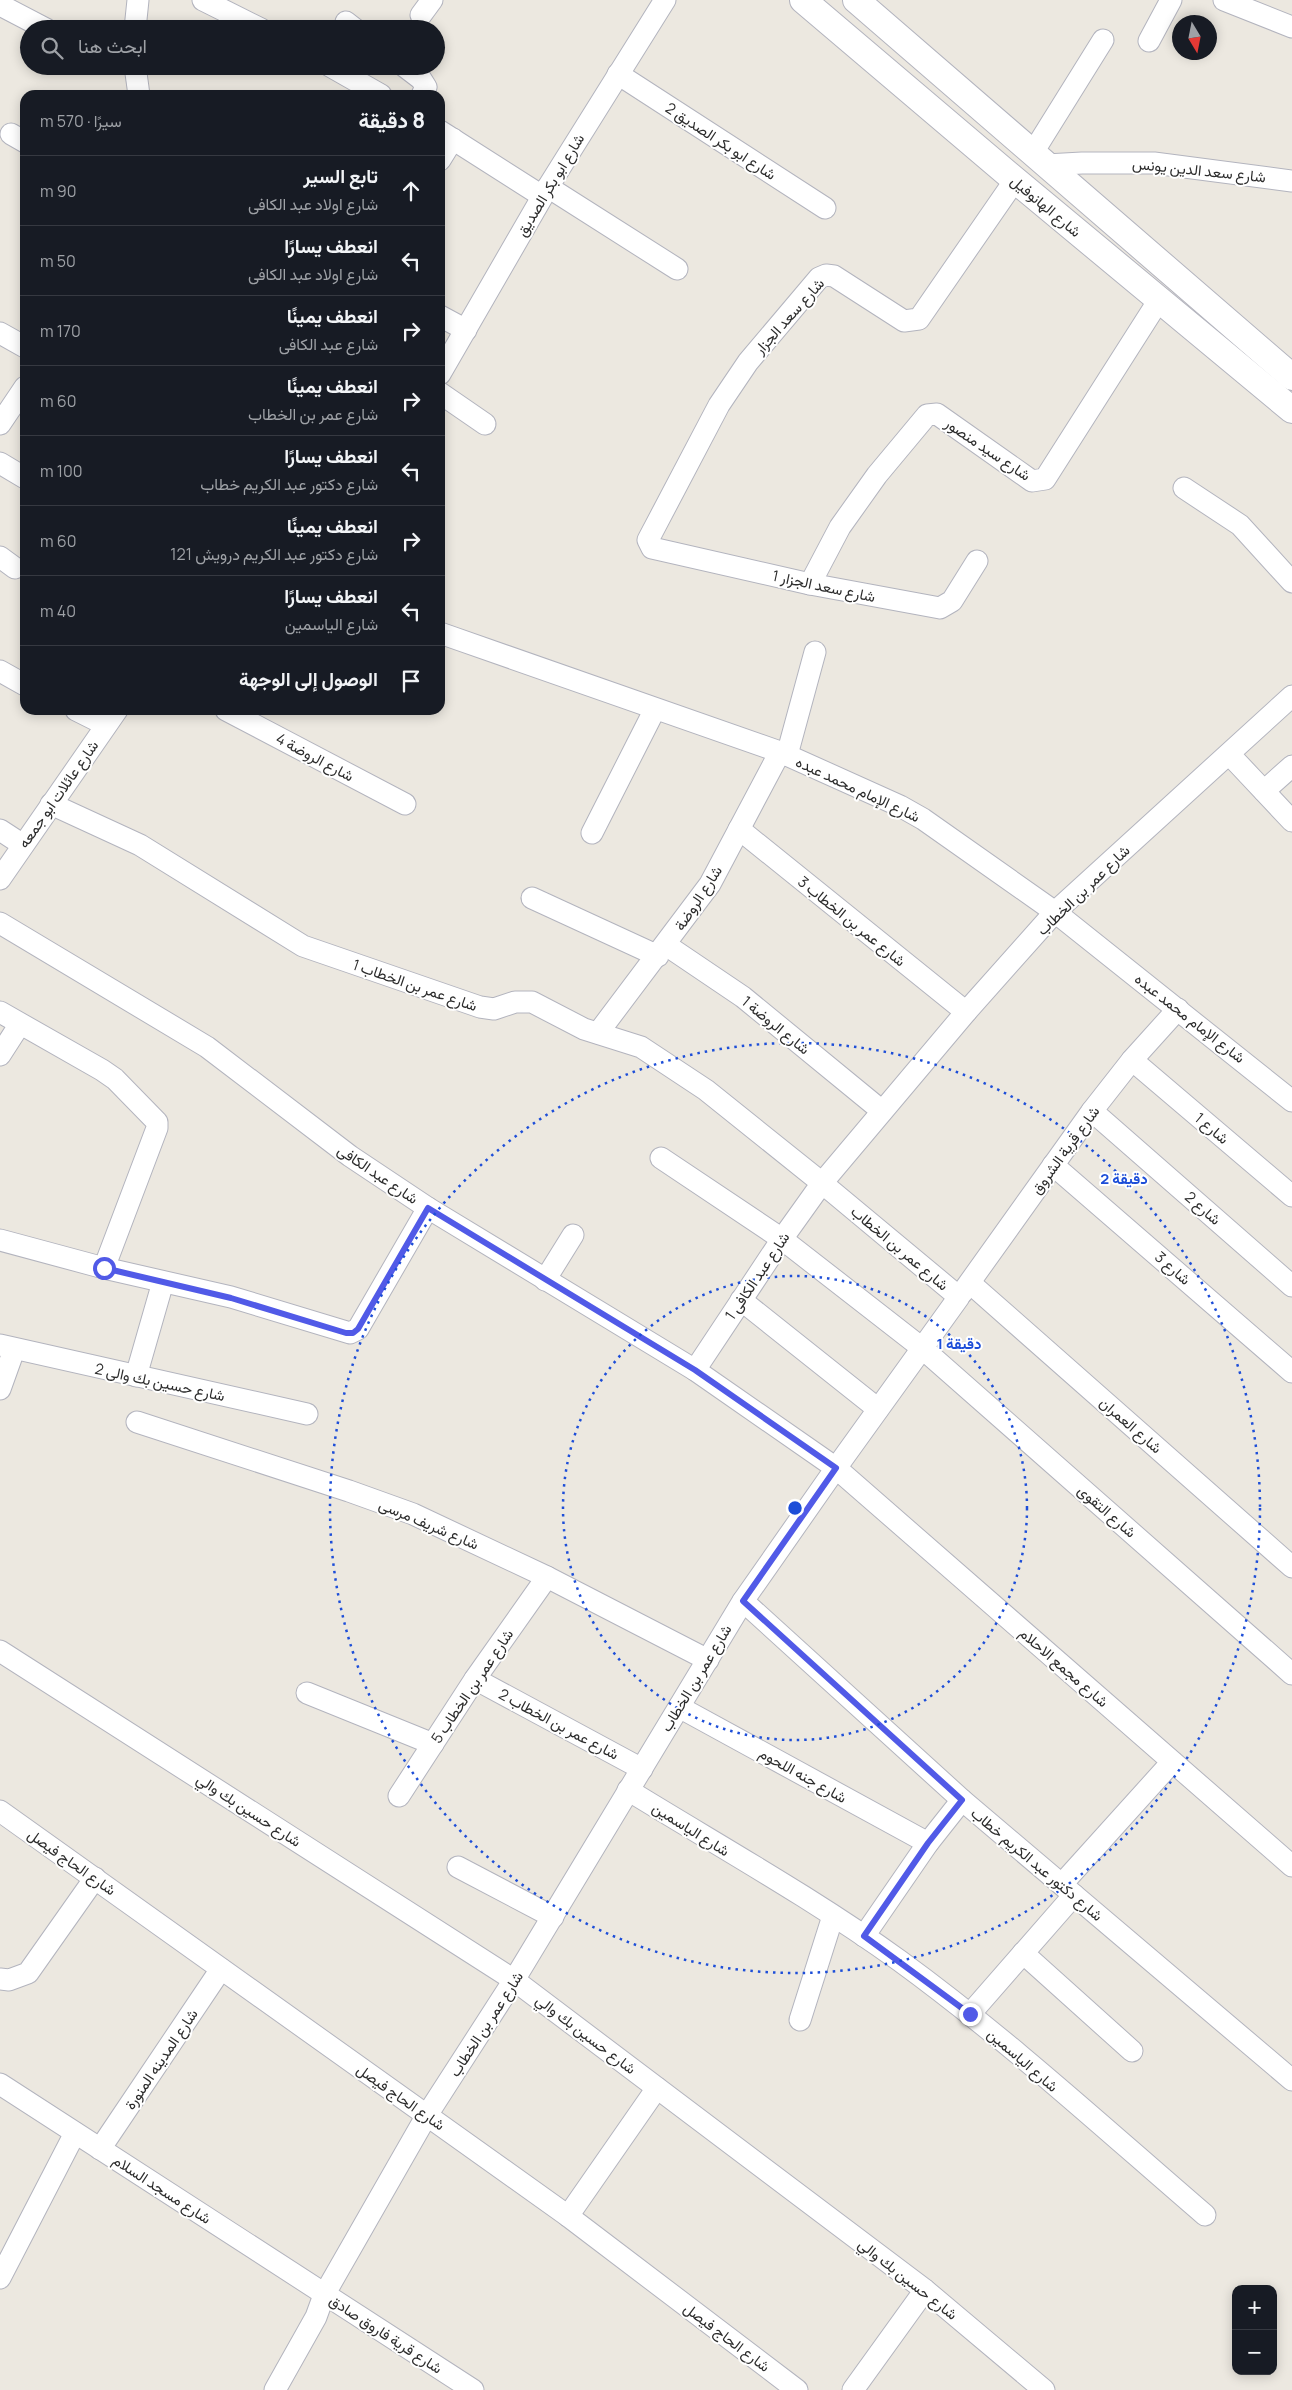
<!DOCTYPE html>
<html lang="ar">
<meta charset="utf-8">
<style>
body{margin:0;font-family:Manrope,Vazirmatn,sans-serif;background:#20242c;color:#f1f3f6;direction:rtl}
.controls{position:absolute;right:15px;bottom:15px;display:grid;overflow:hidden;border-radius:10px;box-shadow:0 2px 12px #0003}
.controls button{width:45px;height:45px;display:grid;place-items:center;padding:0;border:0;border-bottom:1px solid #363941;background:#171b24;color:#f1f3f6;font:25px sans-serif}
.compass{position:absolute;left:1172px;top:15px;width:45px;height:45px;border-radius:50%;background:#171b24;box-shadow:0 2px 12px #0003;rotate:170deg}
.stop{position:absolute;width:15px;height:15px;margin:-11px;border:4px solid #515ae7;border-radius:50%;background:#fff}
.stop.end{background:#515ae7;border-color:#fff;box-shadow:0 1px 5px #0008}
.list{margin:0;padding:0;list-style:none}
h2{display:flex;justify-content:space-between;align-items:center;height:65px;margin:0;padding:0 20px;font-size:21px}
h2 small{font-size:16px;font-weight:400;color:#9ea1a6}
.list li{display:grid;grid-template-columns:32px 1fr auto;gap:15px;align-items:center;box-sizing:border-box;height:70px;padding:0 20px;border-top:1px solid #363941}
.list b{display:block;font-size:19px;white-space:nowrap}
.list p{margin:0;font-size:16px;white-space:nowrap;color:#9ea1a6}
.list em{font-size:16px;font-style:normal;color:#9ea1a6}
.icon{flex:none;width:28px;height:28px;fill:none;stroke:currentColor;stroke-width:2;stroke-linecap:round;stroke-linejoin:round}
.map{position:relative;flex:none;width:1292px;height:2390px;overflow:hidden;direction:ltr}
.search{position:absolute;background:#171b24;box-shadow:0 2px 12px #0003;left:20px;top:20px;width:425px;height:55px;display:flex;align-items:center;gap:12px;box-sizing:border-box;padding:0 18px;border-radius:28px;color:#9ea1a6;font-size:19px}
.panel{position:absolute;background:#171b24;box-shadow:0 2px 12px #0003;left:20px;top:90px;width:425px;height:625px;border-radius:15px;direction:rtl}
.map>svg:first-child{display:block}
</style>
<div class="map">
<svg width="1292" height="2390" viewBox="0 0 1292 2390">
<rect width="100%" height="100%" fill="#ece8e0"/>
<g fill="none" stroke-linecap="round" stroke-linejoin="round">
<g stroke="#b3b4be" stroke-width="23">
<g id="minor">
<path d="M203,0L261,29"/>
<path d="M1224,0L1292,27"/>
<path d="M0,5L46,29"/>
<path d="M421,15L432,0"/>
<path d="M346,22L355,29"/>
<path d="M135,29L138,0"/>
<path d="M1149,41L1171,0"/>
<path d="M135,66L139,95"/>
<path d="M330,66L381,95"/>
<path d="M404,66L421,79L426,87L422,95"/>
<path d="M618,74L825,208"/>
<path d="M440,131L542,196"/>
<path d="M11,134L25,142"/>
<path d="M1032,154L1103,40"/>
<path d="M440,160L453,139"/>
<path d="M1046,165L1082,163H1154L1292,181"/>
<path d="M548,187L677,269"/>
<path d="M440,316L466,330"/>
<path d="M0,333L25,347"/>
<path d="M440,374L548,187L665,0"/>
<path d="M440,393L485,424"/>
<path d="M0,424L25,387"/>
<path d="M0,463L25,478"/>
<path d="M1184,488L1240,525L1292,582"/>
<path d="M0,557L15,568"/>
<path d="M977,561L952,601L940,608L810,584L652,548L648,540L719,405L748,362L819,278L826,275L834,276L904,321L919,319L1015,180"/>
<path d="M810,584L840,527L877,475L927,415L937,414L1032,481L1045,479L1159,300"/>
<path d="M440,633L780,752L900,806L923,819L1055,912L1292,1101"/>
<path d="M0,671L25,685"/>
<path d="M76,710L106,725"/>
<path d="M226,710L405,804"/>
<path d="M787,755L815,652"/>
<path d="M1230,755L1292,821"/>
<path d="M1264,791L1292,766"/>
<path d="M51,804L140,845L303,946L480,1007L494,1009L515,1002H532L584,1029L641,1047L706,1090L822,1183L782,1239L695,1370"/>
<path d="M739,829L966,1012"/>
<path d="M0,830L23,845"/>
<path d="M592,833L655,709"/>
<path d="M0,879L117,710"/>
<path d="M532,898L658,956"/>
<path d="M0,923L207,1047L350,1156L428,1208L695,1370L836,1468L1292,1866"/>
<path d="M666,945L743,997L882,1111"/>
<path d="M0,1012L102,1070L115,1079L157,1122V1128L104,1268"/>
<path d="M598,1033L710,884L780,752"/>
<path d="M0,1055L20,1024"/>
<path d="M1132,1060L1292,1196"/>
<path d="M1092,1111L1292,1286"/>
<path d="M661,1158L782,1239L922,1348L1292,1674"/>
<path d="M1053,1165L1292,1372"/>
<path d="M0,1240L104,1268L231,1297L350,1333L358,1329L428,1208"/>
<path d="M545,1280L573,1235"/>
<path d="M970,1283L1292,1567"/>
<path d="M962,1293L1092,1111L1132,1060L1178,1009"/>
<path d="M741,1300L878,1409"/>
<path d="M0,1345L307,1414"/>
<path d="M136,1376L163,1282"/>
<path d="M0,1389L14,1350"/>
<path d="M137,1422L349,1491L413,1514L547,1577L708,1660"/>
<path d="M743,1601L962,1800L1292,2080"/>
<path d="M0,1651L514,1980L925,2290L1044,2390"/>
<path d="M475,1679L642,1769"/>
<path d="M307,1693L433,1744"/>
<path d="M679,1707L928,1843"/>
<path d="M628,1790C719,1846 814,1899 900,1961C1007,2039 1105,2129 1205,2215"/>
<path d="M399,1796L475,1679L547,1577"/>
<path d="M0,1811L568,2216L797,2390"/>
<path d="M458,1867L553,1917"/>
<path d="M1062,1884L1172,1762"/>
<path d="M864,1936L928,1843L962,1800"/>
<path d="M1023,1953L1132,2051"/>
<path d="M0,1979L9,1980L28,1973L95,1878"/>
<path d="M970,2014L1074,1895"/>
<path d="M800,2020L833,1916"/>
<path d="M0,2084L473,2390"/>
<path d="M100,2149L221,1969"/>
<path d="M568,2216L657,2088"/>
<path d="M0,2278L75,2133"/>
<path d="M275,2390L316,2317L324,2295L427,2115L514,1980L743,1601L836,1468L959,1297L822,1183L966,1012L1055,912L1292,696"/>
<path d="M853,2390L925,2290"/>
</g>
</g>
<g stroke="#b3b4be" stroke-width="28">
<g id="tertiary">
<path d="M803,0L1015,180L1292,410"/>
<path d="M856,0L1292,377"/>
</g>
</g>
<use href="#minor" stroke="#fff" stroke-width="21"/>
<use href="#tertiary" stroke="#fff" stroke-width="26"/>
</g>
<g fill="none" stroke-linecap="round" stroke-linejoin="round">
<path stroke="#515ae7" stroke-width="6" d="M104,1268L231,1298L346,1333H353L358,1329L428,1208L695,1370L836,1468L743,1601L962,1800L928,1843L864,1936L970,2014"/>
</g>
<g fill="none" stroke="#1d4ed8" stroke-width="2.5" stroke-dasharray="2.5 5">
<circle cx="795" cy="1508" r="232"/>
<circle cx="795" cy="1508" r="465"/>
</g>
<g text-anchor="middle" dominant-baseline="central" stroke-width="4" stroke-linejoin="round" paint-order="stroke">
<g font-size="15" fill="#2c2c2c" stroke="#fff">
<text transform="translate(721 141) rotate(33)">شارع ابو بكر الصديق 2</text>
<text transform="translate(1199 170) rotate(6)">شارع سعد الدين يونس</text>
<text transform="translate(550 185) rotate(-59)">شارع ابو بكر الصديق</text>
<text transform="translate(1046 206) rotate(40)">شارع الهانوفيل</text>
<text transform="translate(789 316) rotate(-48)">شارع سعد الجزار</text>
<text transform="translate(988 449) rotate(34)">شارع سيد منصور</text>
<text transform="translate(824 586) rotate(12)">شارع سعد الجزار 1</text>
<text transform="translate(315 757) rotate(28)">شارع الروضة 4</text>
<text transform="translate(858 789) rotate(25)">شارع الإمام محمد عبده</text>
<text transform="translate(58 794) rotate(-55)">شارع عائلات ابو جمعه</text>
<text transform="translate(1083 890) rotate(-44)">شارع عمر بن الخطاب</text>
<text transform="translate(698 898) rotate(-57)">شارع الروضة</text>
<text transform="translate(852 921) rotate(39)">شارع عمر بن الخطاب 3</text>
<text transform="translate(415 985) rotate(19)">شارع عمر بن الخطاب 1</text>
<text transform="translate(1190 1018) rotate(38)">شارع الإمام محمد عبده</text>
<text transform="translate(776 1025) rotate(39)">شارع الروضة 1</text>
<text transform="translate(1212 1128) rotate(40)">شارع 1</text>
<text transform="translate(1065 1150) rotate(-54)">شارع قرية الشروق</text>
<text transform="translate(378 1174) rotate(34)">شارع عبد الكافى</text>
<text transform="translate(1203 1208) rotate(41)">شارع 2</text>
<text transform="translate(900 1248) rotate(40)">شارع عمر بن الخطاب</text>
<text transform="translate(1173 1268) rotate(41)">شارع 3</text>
<text transform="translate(757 1276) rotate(-56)">شارع عبد الكافى 1</text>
<text transform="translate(160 1382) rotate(12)">شارع حسين بك والى 2</text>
<text transform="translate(1131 1425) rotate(41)">شارع العمران</text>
<text transform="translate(1107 1511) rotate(41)">شارع التقوى</text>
<text transform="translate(429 1524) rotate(23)">شارع شريف مرسى</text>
<text transform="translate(1064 1667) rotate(41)">شارع مجمع الاحلام</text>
<text transform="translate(696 1678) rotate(-59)">شارع عمر بن الخطاب</text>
<text transform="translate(472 1686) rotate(-56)">شارع عمر بن الخطاب 5</text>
<text transform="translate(559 1724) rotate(28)">شارع عمر بن الخطاب 2</text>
<text transform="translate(803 1775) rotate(29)">شارع جنه اللحوم</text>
<text transform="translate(249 1810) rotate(33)">شارع حسين بك والي</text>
<text transform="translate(691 1829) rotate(32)">شارع الياسمين</text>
<text transform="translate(72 1862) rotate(35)">شارع الحاج فيصل</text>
<text transform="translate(1037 1864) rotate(40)">شارع دكتور عبد الكريم خطاب</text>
<text transform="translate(486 2024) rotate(-57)">شارع عمر بن الخطاب</text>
<text transform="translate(586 2034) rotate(37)">شارع حسين بك والي</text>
<text transform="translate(161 2059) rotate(-56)">شارع المدينه المنورة</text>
<text transform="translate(1023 2060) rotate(41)">شارع الياسمين</text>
<text transform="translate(401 2097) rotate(35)">شارع الحاج فيصل</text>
<text transform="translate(162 2189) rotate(33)">شارع مسجد السلام</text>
<text transform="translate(908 2279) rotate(38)">شارع حسين بك والي</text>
<text transform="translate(386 2334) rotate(33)">شارع قرية فاروق صادق</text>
<text transform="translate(727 2337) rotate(37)">شارع الحاج فيصل</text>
</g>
</g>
<circle cx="795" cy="1508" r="8" fill="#1d4ed8" stroke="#fff" stroke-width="2.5"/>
<g font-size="15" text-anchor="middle" font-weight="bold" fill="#1d4ed8" stroke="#fff" stroke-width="4" stroke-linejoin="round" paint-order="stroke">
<text x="1124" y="1184">2 دقيقة</text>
<text x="959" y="1349">1 دقيقة</text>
</g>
</svg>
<div class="controls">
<button>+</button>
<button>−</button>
</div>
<svg class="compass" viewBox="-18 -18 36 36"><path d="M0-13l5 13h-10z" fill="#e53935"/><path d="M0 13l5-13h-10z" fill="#9ea1a6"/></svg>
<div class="stop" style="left:104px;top:1268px"></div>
<div class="stop end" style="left:970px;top:2014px"></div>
<div class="search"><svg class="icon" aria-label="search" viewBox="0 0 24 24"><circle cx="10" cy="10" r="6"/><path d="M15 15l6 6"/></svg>ابحث هنا</div>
<section class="panel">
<h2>8 دقيقة<small>سيرًا · 570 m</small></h2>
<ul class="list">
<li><svg class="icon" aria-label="ahead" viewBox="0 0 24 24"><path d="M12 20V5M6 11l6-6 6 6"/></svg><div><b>تابع السير</b><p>شارع اولاد عبد الكافى</p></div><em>90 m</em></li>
<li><svg class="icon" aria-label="left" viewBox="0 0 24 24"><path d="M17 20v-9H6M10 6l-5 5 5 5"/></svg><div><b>انعطف يسارًا</b><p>شارع اولاد عبد الكافى</p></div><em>50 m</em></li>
<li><svg class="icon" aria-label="right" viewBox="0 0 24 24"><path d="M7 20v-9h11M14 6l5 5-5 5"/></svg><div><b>انعطف يمينًا</b><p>شارع عبد الكافى</p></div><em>170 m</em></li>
<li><svg class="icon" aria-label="right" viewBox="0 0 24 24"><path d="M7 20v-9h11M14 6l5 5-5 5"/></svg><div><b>انعطف يمينًا</b><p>شارع عمر بن الخطاب</p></div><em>60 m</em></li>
<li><svg class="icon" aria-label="left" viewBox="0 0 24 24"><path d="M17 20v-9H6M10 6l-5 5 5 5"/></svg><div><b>انعطف يسارًا</b><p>شارع دكتور عبد الكريم خطاب</p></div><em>100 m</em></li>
<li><svg class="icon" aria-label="right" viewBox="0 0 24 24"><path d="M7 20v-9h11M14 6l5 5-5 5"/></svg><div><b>انعطف يمينًا</b><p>شارع دكتور عبد الكريم درويش 121</p></div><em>60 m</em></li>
<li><svg class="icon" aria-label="left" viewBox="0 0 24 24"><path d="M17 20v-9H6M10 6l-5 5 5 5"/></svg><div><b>انعطف يسارًا</b><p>شارع الياسمين</p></div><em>40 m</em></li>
<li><svg class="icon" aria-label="arrive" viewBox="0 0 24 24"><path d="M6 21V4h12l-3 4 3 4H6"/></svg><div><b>الوصول إلى الوجهة</b></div></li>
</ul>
</section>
</div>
